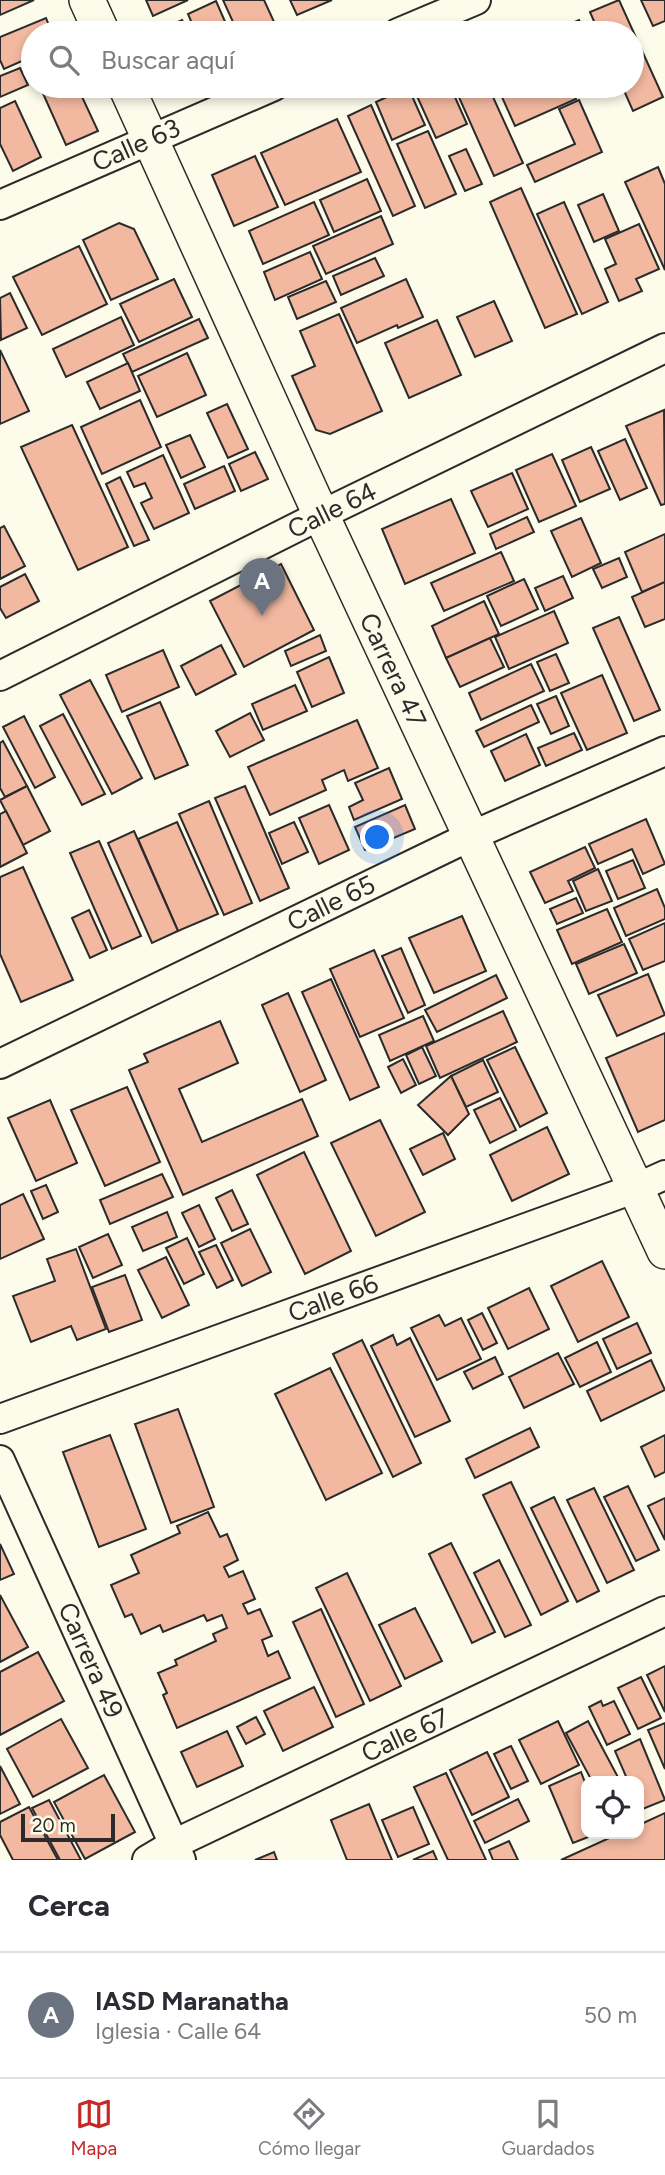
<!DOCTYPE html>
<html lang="es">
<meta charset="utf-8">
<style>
body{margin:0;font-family:Figtree,sans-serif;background:#f2f2f3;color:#2b2b33}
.controls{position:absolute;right:21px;bottom:21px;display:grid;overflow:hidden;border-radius:14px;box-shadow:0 4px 10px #0003}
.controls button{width:63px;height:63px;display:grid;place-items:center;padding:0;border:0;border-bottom:2px solid #e1e1e2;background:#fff;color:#2b2b33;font:35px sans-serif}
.scale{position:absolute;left:21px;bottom:18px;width:94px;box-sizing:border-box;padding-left:7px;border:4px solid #2b2b2b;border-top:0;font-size:19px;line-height:24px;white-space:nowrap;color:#2b2b2b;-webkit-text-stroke:5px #fdfbea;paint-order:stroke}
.you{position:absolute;left:378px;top:838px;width:24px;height:24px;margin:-18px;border:5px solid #fff;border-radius:50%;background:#1a73e8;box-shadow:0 0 0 10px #1a73e833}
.badge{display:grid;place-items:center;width:46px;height:46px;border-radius:50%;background:#c62828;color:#fff;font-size:23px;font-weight:700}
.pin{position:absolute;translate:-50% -58px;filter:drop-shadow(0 2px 4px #0008)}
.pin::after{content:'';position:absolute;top:37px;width:24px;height:21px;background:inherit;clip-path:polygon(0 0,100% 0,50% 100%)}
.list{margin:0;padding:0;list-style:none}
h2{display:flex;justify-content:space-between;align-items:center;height:91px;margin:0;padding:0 28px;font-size:30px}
h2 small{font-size:23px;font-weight:400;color:#7c7c81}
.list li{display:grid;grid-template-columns:46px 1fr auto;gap:21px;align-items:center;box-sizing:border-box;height:126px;padding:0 28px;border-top:2px solid #e1e1e2}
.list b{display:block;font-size:26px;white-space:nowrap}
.list p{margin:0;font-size:23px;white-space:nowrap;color:#7c7c81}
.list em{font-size:23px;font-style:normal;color:#7c7c81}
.icon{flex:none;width:38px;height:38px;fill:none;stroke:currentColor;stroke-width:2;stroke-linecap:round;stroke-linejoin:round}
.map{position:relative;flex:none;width:665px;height:1860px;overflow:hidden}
.search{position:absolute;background:#fff;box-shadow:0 4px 10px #0003;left:21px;right:21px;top:21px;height:77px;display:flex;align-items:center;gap:18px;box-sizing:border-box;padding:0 24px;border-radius:38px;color:#7c7c81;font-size:26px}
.sheet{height:217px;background:#fff}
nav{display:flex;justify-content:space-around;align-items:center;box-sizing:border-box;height:98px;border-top:2px solid #e1e1e2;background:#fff;font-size:19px;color:#7c7c81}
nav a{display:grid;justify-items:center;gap:4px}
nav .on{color:#c62828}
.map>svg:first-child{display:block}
</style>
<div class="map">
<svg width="665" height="1860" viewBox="0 0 665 1860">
<rect width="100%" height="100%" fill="#fdfbea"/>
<g fill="#f2b8a0" stroke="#2b2b2b" stroke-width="2">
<path d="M0,0H34L0,15Z"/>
<path d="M146,0H188L153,16Z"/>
<path d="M223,0H264L275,24L254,33H238Z"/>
<path d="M290,0H332L297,15Z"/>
<path d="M619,0L663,97L633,111L622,86H632V33H599L590,12Z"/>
<path d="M641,0H665V21L653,26Z"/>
<path d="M216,1L230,33H196L188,14Z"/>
<path d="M46,18L52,33H33V82L24,60L4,69L0,60V37Z"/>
<path d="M182,20L188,33H154Z"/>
<path d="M579,20L585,33H552L551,32Z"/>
<path d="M20,68L28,85L0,97V76Z"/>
<path d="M48,86H77L98,131L66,145L41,89Z"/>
<path d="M435,86H450L467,124L436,138L416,94Z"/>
<path d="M454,86H488L523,163L494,176Z"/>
<path d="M497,86H570L576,99L515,126Z"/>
<path d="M408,87L425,125L392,140L376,102Z"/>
<path d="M579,100L602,152L535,182L527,165L575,144L559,109Z"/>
<path d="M15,101L41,157L13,171L0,144V108Z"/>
<path d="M371,105L415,206L393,216L348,116Z"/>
<path d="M337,119L361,172L285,205L261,153Z"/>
<path d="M428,131L456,194L425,208L397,144Z"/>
<path d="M466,149L482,184L465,191L449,156Z"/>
<path d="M255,156L278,207L234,226L212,175Z"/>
<path d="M658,167L665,184V270L625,182Z"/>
<path d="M367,179L381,211L334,232L320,200Z"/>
<path d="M521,188L577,314L545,328L490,202Z"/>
<path d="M603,194L619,231L594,242L578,205Z"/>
<path d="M314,202L329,235L263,264L249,231Z"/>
<path d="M564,202L608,302L582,314L537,214Z"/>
<path d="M381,216L393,244L326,274L313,246Z"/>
<path d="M119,223L134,229L158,279L111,300L83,240Z"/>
<path d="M639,224L659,269L636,279L642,291L619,301L605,269L616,264L605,239Z"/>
<path d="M79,246L107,304L42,335L13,277Z"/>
<path d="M310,252L322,279L275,300L264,272Z"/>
<path d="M375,258L384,276L341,295L333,276Z"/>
<path d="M174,279L192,317L139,342L120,304Z"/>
<path d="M406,279L423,317L398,328L397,325L357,343L341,308Z"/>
<path d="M326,281L336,302L297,319L288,297Z"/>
<path d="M10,293L27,328L1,340L0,298Z"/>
<path d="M494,301L512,341L475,357L457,317Z"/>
<path d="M339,314L382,411L330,434L316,430L292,376L315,366L300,331Z"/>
<path d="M121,317L134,345L66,377L53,349Z"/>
<path d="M199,319L208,338L132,372L123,354Z"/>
<path d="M437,320L461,375L409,398L385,343Z"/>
<path d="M0,350L29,411L0,424Z"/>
<path d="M187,353L206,395L157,417L138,376Z"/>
<path d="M128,363L140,391L100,409L87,382Z"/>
<path d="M140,400L161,447L102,474L81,427Z"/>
<path d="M227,404L248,449L228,458L207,413Z"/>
<path d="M664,410L665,504L661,505L626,426Z"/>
<path d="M72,425L128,547L78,570L21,447Z"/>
<path d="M190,435L205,467L181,478L166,445Z"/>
<path d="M625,439L647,488L620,500L598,451Z"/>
<path d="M591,447L610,489L580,502L562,460Z"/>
<path d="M255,452L268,479L241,491L229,464Z"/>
<path d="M552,454L576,506L539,522L516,470Z"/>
<path d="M163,455L189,513L154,529L141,503L152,498L145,483L134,487L127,472Z"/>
<path d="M224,466L235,491L195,509L184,484Z"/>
<path d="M512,473L528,509L488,527L471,491Z"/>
<path d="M120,477L149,540L134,546L106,484Z"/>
<path d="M451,499L475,553L405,584L382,529Z"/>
<path d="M527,517L534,532L496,549L490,534Z"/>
<path d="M581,518L601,563L572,577L551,531Z"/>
<path d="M4,526L25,566L0,579V528Z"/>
<path d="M665,534V582L642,592L625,552Z"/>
<path d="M501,552L514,581L444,611L431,583Z"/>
<path d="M619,558L627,577L602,588L593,569Z"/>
<path d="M281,564L314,630L244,667L210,601Z"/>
<path d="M25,574L39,601L6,618L0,608V587Z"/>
<path d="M563,576L573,598L545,611L535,588Z"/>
<path d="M524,579L538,609L501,626L487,596Z"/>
<path d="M665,582V619L645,627L632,597Z"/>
<path d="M484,601L499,634L446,658L432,626Z"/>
<path d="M554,611L568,643L509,669L495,637Z"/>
<path d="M619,617L660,710L634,721L593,628Z"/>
<path d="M320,635L326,651L291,666L285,651Z"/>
<path d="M490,638L504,667L460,687L446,658Z"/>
<path d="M221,645L236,674L196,695L181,666Z"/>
<path d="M163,650L179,687L122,712L106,675Z"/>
<path d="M556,654L569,683L550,691L537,662Z"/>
<path d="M329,657L344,693L312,707L297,672Z"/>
<path d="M531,664L544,691L481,720L469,693Z"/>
<path d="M602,675L627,733L587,750L561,693Z"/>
<path d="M90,680L142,778L112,794L60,695Z"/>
<path d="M295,685L307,711L263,730L252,704Z"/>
<path d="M556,696L569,726L551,734L537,704Z"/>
<path d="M160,702L188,765L155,779L127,716Z"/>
<path d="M531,705L539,722L484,747L476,731Z"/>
<path d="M250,713L264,740L230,757L216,731Z"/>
<path d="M63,714L105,794L82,805L40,726Z"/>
<path d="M24,716L55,777L35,788L3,727Z"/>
<path d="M357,720L378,768L348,781L344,770L322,780L326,790L270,815L248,767Z"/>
<path d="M574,733L582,750L546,766L538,748Z"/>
<path d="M526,734L540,765L505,781L491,751Z"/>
<path d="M3,741L27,786L5,797L0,788V743Z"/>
<path d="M389,768L402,799L354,820L349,807L363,800L355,783Z"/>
<path d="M27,786L50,831L23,845L0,800Z"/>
<path d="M245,786L289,888L260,901L215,798Z"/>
<path d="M209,801L252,903L224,915L179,814Z"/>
<path d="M329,805L349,850L319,864L299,818Z"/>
<path d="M405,805L415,829L365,850L355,827Z"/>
<path d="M6,811L27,853L0,867V814Z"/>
<path d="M646,819L665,864L643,874L632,849L598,864L589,844Z"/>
<path d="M177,822L218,914L178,931L138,839Z"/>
<path d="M294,822L308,852L282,864L269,833Z"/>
<path d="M134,831L178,931L152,943L108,843Z"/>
<path d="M99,841L141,936L112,949L70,853Z"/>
<path d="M585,847L595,868L568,881L573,891L545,903L530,872Z"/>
<path d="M633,860L645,888L618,899L606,871Z"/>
<path d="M23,867L73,980L21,1002L0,954V877Z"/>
<path d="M598,869L612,901L586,911L573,881Z"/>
<path d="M657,889L665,908V919L626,936L614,908Z"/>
<path d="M576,898L583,913L557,924L550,909Z"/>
<path d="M607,909L622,942L572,964L557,930Z"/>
<path d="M89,910L107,950L90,958L72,918Z"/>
<path d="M462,916L486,971L434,993L409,938Z"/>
<path d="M665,923V961L643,970L629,939Z"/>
<path d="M624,944L637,973L589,994L576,964Z"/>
<path d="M401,948L425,1005L408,1013L382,956Z"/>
<path d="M374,950L404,1018L360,1037L330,969Z"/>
<path d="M648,974L665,1015L617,1036L598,995Z"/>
<path d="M496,975L507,998L437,1032L425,1010Z"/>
<path d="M331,979L379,1087L350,1100L302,992Z"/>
<path d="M288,993L326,1080L300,1092L262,1005Z"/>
<path d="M503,1011L517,1042L440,1078L426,1046Z"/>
<path d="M423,1016L434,1041L390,1061L379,1035Z"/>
<path d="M220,1021L238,1063L179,1089L202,1142L302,1099L318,1136L183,1195L129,1070L148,1062L144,1054Z"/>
<path d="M665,1033V1120L638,1132L606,1058Z"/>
<path d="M422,1047L436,1076L419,1084L406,1055Z"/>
<path d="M515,1047L547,1113L520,1127L487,1060Z"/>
<path d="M403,1059L416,1085L401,1093L388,1067Z"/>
<path d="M483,1060L498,1092L466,1107L451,1076Z"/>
<path d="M451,1076L469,1114L448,1135L418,1105Z"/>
<path d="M127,1087L160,1162L105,1186L71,1110Z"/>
<path d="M500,1098L516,1130L490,1143L474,1110Z"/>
<path d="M50,1100L77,1163L36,1181L8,1118Z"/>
<path d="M380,1120L425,1212L376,1236L331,1143Z"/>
<path d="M547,1127L569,1174L512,1201L490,1155Z"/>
<path d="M443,1133L455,1159L423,1175L410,1149Z"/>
<path d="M304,1152L351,1251L305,1274L257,1175Z"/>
<path d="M162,1174L173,1197L110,1224L100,1200Z"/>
<path d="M46,1185L58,1212L43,1219L31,1191Z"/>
<path d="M232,1190L248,1224L232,1231L216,1198Z"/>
<path d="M23,1194L44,1239L0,1259V1205Z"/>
<path d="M199,1205L215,1239L199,1247L182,1213Z"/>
<path d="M167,1212L177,1237L143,1251L132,1227Z"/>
<path d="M250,1229L271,1272L242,1286L221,1243Z"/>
<path d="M108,1234L122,1265L93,1278L79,1247Z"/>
<path d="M187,1238L204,1274L184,1284L166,1248Z"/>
<path d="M216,1245L233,1280L217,1288L199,1252Z"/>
<path d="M76,1249L106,1329L77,1340L71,1326L31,1342L13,1296L55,1281L47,1259Z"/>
<path d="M166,1257L189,1305L162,1318L138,1270Z"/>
<path d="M602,1261L629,1317L578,1342L551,1286Z"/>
<path d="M125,1275L142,1320L109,1332L92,1287Z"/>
<path d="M529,1288L549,1329L508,1349L488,1308Z"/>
<path d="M482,1313L497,1343L483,1350L468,1320Z"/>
<path d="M439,1315L445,1326L461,1318L481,1359L437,1380L411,1328Z"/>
<path d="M637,1323L651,1353L617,1369L603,1339Z"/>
<path d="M393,1335L397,1345L410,1338L450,1421L415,1437L371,1346Z"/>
<path d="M362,1340L421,1463L393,1477L333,1354Z"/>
<path d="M597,1342L611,1372L580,1387L565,1358Z"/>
<path d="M558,1353L574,1384L524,1408L509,1377Z"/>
<path d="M495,1357L503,1374L473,1389L464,1372Z"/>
<path d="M651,1360L665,1390L601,1421L587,1391Z"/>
<path d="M330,1368L382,1473L326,1500L275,1394Z"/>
<path d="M178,1409L214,1507L171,1523L135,1424Z"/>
<path d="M530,1428L539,1447L475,1478L466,1459Z"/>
<path d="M110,1435L146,1529L99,1547L63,1452Z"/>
<path d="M665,1435V1472L655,1477L641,1447Z"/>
<path d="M511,1482L568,1601L541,1615L483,1495Z"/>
<path d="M628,1486L659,1550L636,1561L604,1497Z"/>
<path d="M594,1488L634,1570L607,1583L567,1500Z"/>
<path d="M554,1497L599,1591L577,1602L531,1508Z"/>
<path d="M665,1498V1540L648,1506Z"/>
<path d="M208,1512L220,1537L227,1534L238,1560L224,1567L229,1577L243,1571L255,1599L243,1604L248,1614L260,1609L272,1636L262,1640L268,1656L278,1651L290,1678L177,1728L163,1695L167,1693L158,1673L177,1665L175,1660L216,1641L213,1634L227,1628L222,1615L207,1621L204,1615L163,1632L160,1625L141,1634L132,1614L125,1617L111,1585L139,1573L131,1555L180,1533L177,1526Z"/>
<path d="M451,1543L495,1632L472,1643L429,1554Z"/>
<path d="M0,1544L14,1574L0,1580Z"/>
<path d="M499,1560L531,1625L505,1637L474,1573Z"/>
<path d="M347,1573L401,1686L370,1701L316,1588Z"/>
<path d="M0,1595L28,1647L0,1662Z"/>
<path d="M415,1608L442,1661L405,1679L379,1625Z"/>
<path d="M321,1609L364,1704L336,1717L293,1622Z"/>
<path d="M38,1652L64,1701L0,1735V1672Z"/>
<path d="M665,1666V1712L647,1675Z"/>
<path d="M641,1677L661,1718L638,1729L618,1688Z"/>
<path d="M314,1687L333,1727L283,1751L264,1711Z"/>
<path d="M601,1701L603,1706L614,1701L630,1734L607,1745L589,1707Z"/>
<path d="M256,1717L265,1734L246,1744L237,1727Z"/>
<path d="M61,1719L88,1768L33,1797L7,1749Z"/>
<path d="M558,1721L579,1765L541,1784L519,1740Z"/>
<path d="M588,1721L620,1781H592L566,1733Z"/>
<path d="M665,1723V1769L648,1730Z"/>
<path d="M227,1731L243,1766L197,1787L181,1752Z"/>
<path d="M640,1739L665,1800L640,1810L639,1781H628L615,1751Z"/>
<path d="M511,1746L528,1781L511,1789L494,1754Z"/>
<path d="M487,1752L509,1797L472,1815L450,1770Z"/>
<path d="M0,1766L20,1804L0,1814Z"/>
<path d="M581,1772L586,1785V1834H596L573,1843L549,1786Z"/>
<path d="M446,1773L486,1860H448L414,1787Z"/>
<path d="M104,1775L135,1832L85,1859L54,1802Z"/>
<path d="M518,1799L529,1821L485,1843L474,1821Z"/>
<path d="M49,1800L81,1860H60L32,1808Z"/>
<path d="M369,1804L392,1860H347L331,1820Z"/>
<path d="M29,1807L58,1860H13L0,1835V1822Z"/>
<path d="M413,1807L429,1844L398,1857L382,1820Z"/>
<path d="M665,1813V1860H561L618,1834H639V1825Z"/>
<path d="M509,1841L518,1860H493L489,1850Z"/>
<path d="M433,1851L437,1860H413Z"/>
<path d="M274,1852L277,1860H255Z"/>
</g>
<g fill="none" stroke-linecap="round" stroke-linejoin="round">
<g stroke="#2b2b2b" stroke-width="32">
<g id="minor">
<path d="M398,33L476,0"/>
<path d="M0,205L274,86"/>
<path d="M0,676L321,515L665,348"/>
<path d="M0,1064L471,836L665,751"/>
<path d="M0,1419L636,1188L665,1175"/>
<path d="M0,1460L181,1860"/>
<path d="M147,1860L174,1844L665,1611"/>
</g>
</g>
<g stroke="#2b2b2b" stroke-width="38">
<g id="tertiary">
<path d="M87,0L102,33"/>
<path d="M126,86L321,515L665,1251"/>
</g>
</g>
<use href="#minor" stroke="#fdfbea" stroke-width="28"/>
<use href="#tertiary" stroke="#fdfbea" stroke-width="35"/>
</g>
<g text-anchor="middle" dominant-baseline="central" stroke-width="5" stroke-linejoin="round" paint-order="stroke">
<g font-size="26" fill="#2b2b2b" stroke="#fdfbea">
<text transform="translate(136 145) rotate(-24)">Calle 63</text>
<text transform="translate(332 510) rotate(-26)">Calle 64</text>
<text transform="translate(393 670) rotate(65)">Carrera 47</text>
<text transform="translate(331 903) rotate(-26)">Calle 65</text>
<text transform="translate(333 1298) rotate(-20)">Calle 66</text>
<text transform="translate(91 1660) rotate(66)">Carrera 49</text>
<text transform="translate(405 1735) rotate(-25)">Calle 67</text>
</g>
</g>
</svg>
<div class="controls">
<button><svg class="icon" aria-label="locate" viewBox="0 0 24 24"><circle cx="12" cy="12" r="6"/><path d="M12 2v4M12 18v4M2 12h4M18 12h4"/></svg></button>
</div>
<div class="scale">20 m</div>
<div class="you"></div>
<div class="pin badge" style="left:262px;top:616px;background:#6b7280">A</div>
<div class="search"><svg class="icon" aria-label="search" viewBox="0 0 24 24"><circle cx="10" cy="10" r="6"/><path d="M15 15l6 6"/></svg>Buscar aquí</div>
</div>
<section class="sheet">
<h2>Cerca<small></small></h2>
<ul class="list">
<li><span class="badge" style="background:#6b7280">A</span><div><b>IASD Maranatha</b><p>Iglesia · Calle 64</p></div><em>50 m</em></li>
</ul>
</section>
<nav>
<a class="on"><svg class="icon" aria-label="map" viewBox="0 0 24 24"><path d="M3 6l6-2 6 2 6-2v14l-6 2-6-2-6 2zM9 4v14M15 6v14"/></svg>Mapa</a>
<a><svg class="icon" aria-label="directions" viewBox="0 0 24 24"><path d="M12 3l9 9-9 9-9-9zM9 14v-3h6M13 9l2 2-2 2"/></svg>Cómo llegar</a>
<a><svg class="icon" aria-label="saved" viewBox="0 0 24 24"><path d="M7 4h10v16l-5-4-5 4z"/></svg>Guardados</a>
</nav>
